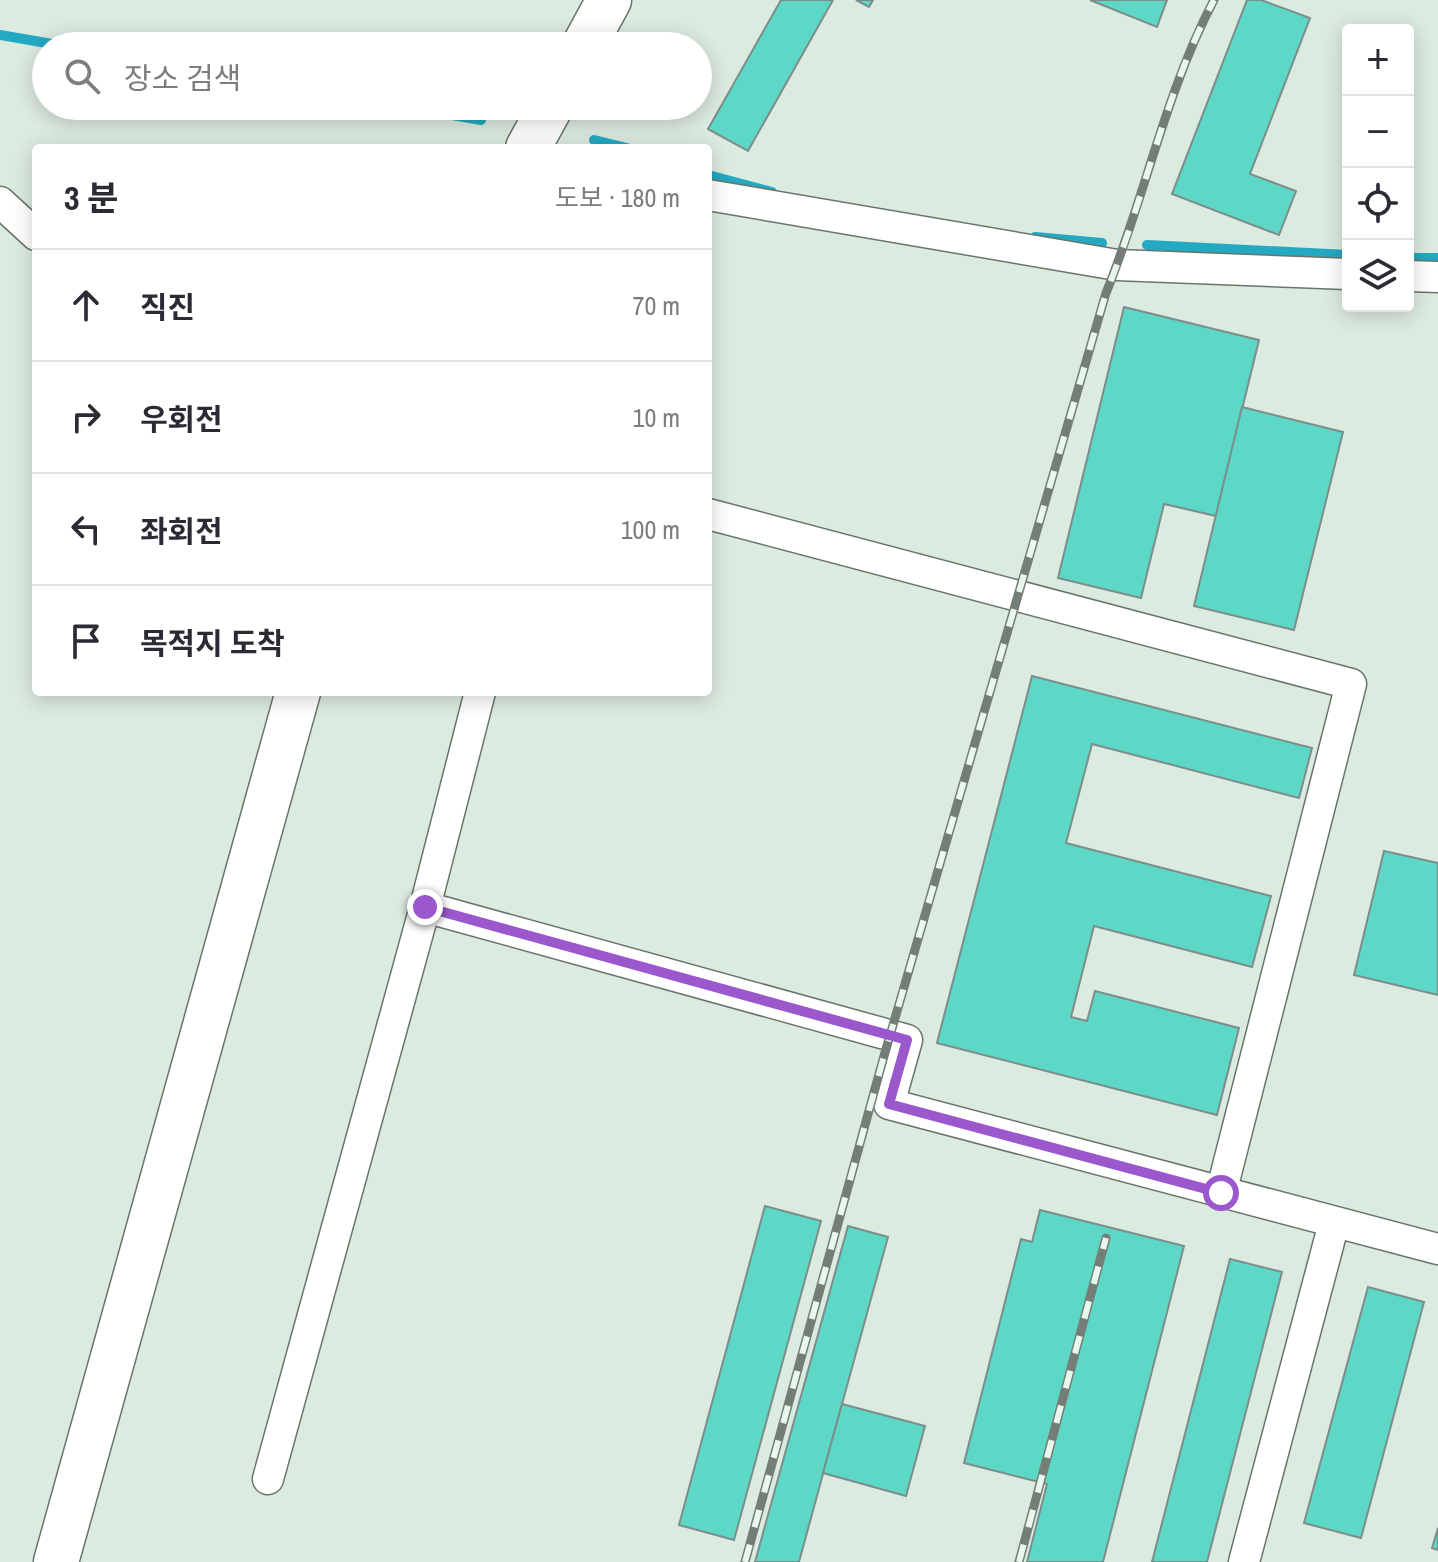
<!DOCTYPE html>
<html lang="ko">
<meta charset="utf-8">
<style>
body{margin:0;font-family:"Archivo Narrow","Noto Sans KR",sans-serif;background:#f2f2f3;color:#2b2b33}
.controls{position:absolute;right:24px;top:24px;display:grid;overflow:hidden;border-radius:8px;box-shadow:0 4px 20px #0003}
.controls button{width:72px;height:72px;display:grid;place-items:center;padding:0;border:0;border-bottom:2px solid #e1e1e2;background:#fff;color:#2b2b33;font:40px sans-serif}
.stop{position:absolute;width:24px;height:24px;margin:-18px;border:6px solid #9b57cc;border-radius:50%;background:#fff}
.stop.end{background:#9b57cc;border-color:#fff;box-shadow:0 2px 8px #0008}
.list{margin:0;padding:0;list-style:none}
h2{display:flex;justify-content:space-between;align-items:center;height:104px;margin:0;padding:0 32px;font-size:34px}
h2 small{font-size:26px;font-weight:400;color:#7c7c81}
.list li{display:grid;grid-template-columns:52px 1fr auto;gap:24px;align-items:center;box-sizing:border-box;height:112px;padding:0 32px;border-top:2px solid #e1e1e2}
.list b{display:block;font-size:30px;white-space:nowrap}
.list em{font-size:26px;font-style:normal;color:#7c7c81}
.icon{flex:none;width:44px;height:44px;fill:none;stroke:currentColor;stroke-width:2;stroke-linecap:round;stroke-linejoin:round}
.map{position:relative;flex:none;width:1438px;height:1562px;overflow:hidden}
.search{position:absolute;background:#fff;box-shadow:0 4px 20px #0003;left:32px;top:32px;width:680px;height:88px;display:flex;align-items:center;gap:20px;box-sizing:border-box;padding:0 28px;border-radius:44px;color:#7c7c81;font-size:30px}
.panel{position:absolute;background:#fff;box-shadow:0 4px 20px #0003;left:32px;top:144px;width:680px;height:552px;border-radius:8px}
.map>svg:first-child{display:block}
</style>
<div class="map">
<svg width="1438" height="1562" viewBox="0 0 1438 1562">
<rect width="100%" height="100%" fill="#dcebdf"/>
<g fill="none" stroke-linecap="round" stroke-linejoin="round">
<g stroke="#24a9c3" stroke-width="10">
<path d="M0,35L64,46"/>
<path d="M401,106L481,120"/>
<path d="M594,140L627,148"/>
<path d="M708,175L772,192"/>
<path d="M1035,237L1102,243"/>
<path d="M1147,245L1348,255"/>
<path d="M1408,258H1438"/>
</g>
</g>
<g fill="#5dd8c7" stroke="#7b8e8b" stroke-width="2">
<path d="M781,0H833L748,151L708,129Z"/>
<path d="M856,0H873L869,7Z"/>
<path d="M1090,0H1167L1157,27Z"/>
<path d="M1247,0H1261L1310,18L1250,174L1296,191L1279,235L1172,194Z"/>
<path d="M1124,307L1259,340L1216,516L1164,504L1141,598L1058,578Z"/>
<path d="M1242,407L1343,432L1294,630L1194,606Z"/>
<path d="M1032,676L1312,748L1299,798L1092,744L1066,843L1271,896L1252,967L1094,926L1071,1017L1087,1021L1095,991L1239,1028L1217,1115L937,1043Z"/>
<path d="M1384,851L1438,863V995L1354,975Z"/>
<path d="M765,1206L821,1221L734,1540L679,1525Z"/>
<path d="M1040,1210L1184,1246L1103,1562H1027L1047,1484L964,1463L1021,1239L1032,1242Z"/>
<path d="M848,1226L888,1237L842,1404L799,1562H755Z"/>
<path d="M1230,1259L1282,1272L1207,1562H1152Z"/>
<path d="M1368,1287L1424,1302L1361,1538L1304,1523Z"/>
<path d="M842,1404L925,1426L906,1496L823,1473Z"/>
<path d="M1438,1528V1550L1432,1548Z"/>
</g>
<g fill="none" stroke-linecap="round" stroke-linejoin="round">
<g stroke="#68756a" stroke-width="33">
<g id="street">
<path d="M708,195L1117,265L1348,274"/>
<path d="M0,202L36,235"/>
<path d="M1408,276L1438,277"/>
<path d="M708,514L1351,684L1221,1193"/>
<path d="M425,907L907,1040L889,1104L1438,1249"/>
<path d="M268,1479L425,907L480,692"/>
<path d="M1244,1562L1334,1223"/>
</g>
</g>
<g stroke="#68756a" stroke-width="47">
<g id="highway">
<path d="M584,46L609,0"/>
<path d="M528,148L551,106"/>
<path d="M56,1562L298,692"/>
</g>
</g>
<use href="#street" stroke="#fff" stroke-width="30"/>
<use href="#highway" stroke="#fff" stroke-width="44"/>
<g stroke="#747d76" stroke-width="9">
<g id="rail">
<path d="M745,1562L884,1056L1106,293C1145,197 1165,93 1214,0"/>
<path d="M1019,1562L1106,1238"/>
</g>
</g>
<use href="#rail" stroke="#e9f8ec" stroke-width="6" stroke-dasharray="18" stroke-linecap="butt"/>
</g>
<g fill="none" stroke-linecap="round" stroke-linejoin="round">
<path stroke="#9b57cc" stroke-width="10" d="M425,907L907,1040L889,1104L1221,1193"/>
</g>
</svg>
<div class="controls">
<button>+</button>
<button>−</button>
<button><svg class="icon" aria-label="locate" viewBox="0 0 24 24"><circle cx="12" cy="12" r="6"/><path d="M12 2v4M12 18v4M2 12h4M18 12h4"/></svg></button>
<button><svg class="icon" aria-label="layers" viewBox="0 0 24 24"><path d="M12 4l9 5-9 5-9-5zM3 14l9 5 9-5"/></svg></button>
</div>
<div class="stop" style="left:1221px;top:1193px"></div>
<div class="stop end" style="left:425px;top:907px"></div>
<div class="search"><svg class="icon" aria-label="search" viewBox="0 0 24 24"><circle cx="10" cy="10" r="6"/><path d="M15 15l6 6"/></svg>장소 검색</div>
<section class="panel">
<h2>3 분<small>도보 · 180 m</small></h2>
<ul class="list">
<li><svg class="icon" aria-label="ahead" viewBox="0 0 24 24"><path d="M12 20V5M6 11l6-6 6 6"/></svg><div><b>직진</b></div><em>70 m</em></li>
<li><svg class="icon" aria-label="right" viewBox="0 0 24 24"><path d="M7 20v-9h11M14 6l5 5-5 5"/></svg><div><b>우회전</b></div><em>10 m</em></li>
<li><svg class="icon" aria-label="left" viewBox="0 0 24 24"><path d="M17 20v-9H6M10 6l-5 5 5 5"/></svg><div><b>좌회전</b></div><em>100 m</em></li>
<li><svg class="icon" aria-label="arrive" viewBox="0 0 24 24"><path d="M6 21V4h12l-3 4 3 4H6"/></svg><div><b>목적지 도착</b></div></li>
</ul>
</section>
</div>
